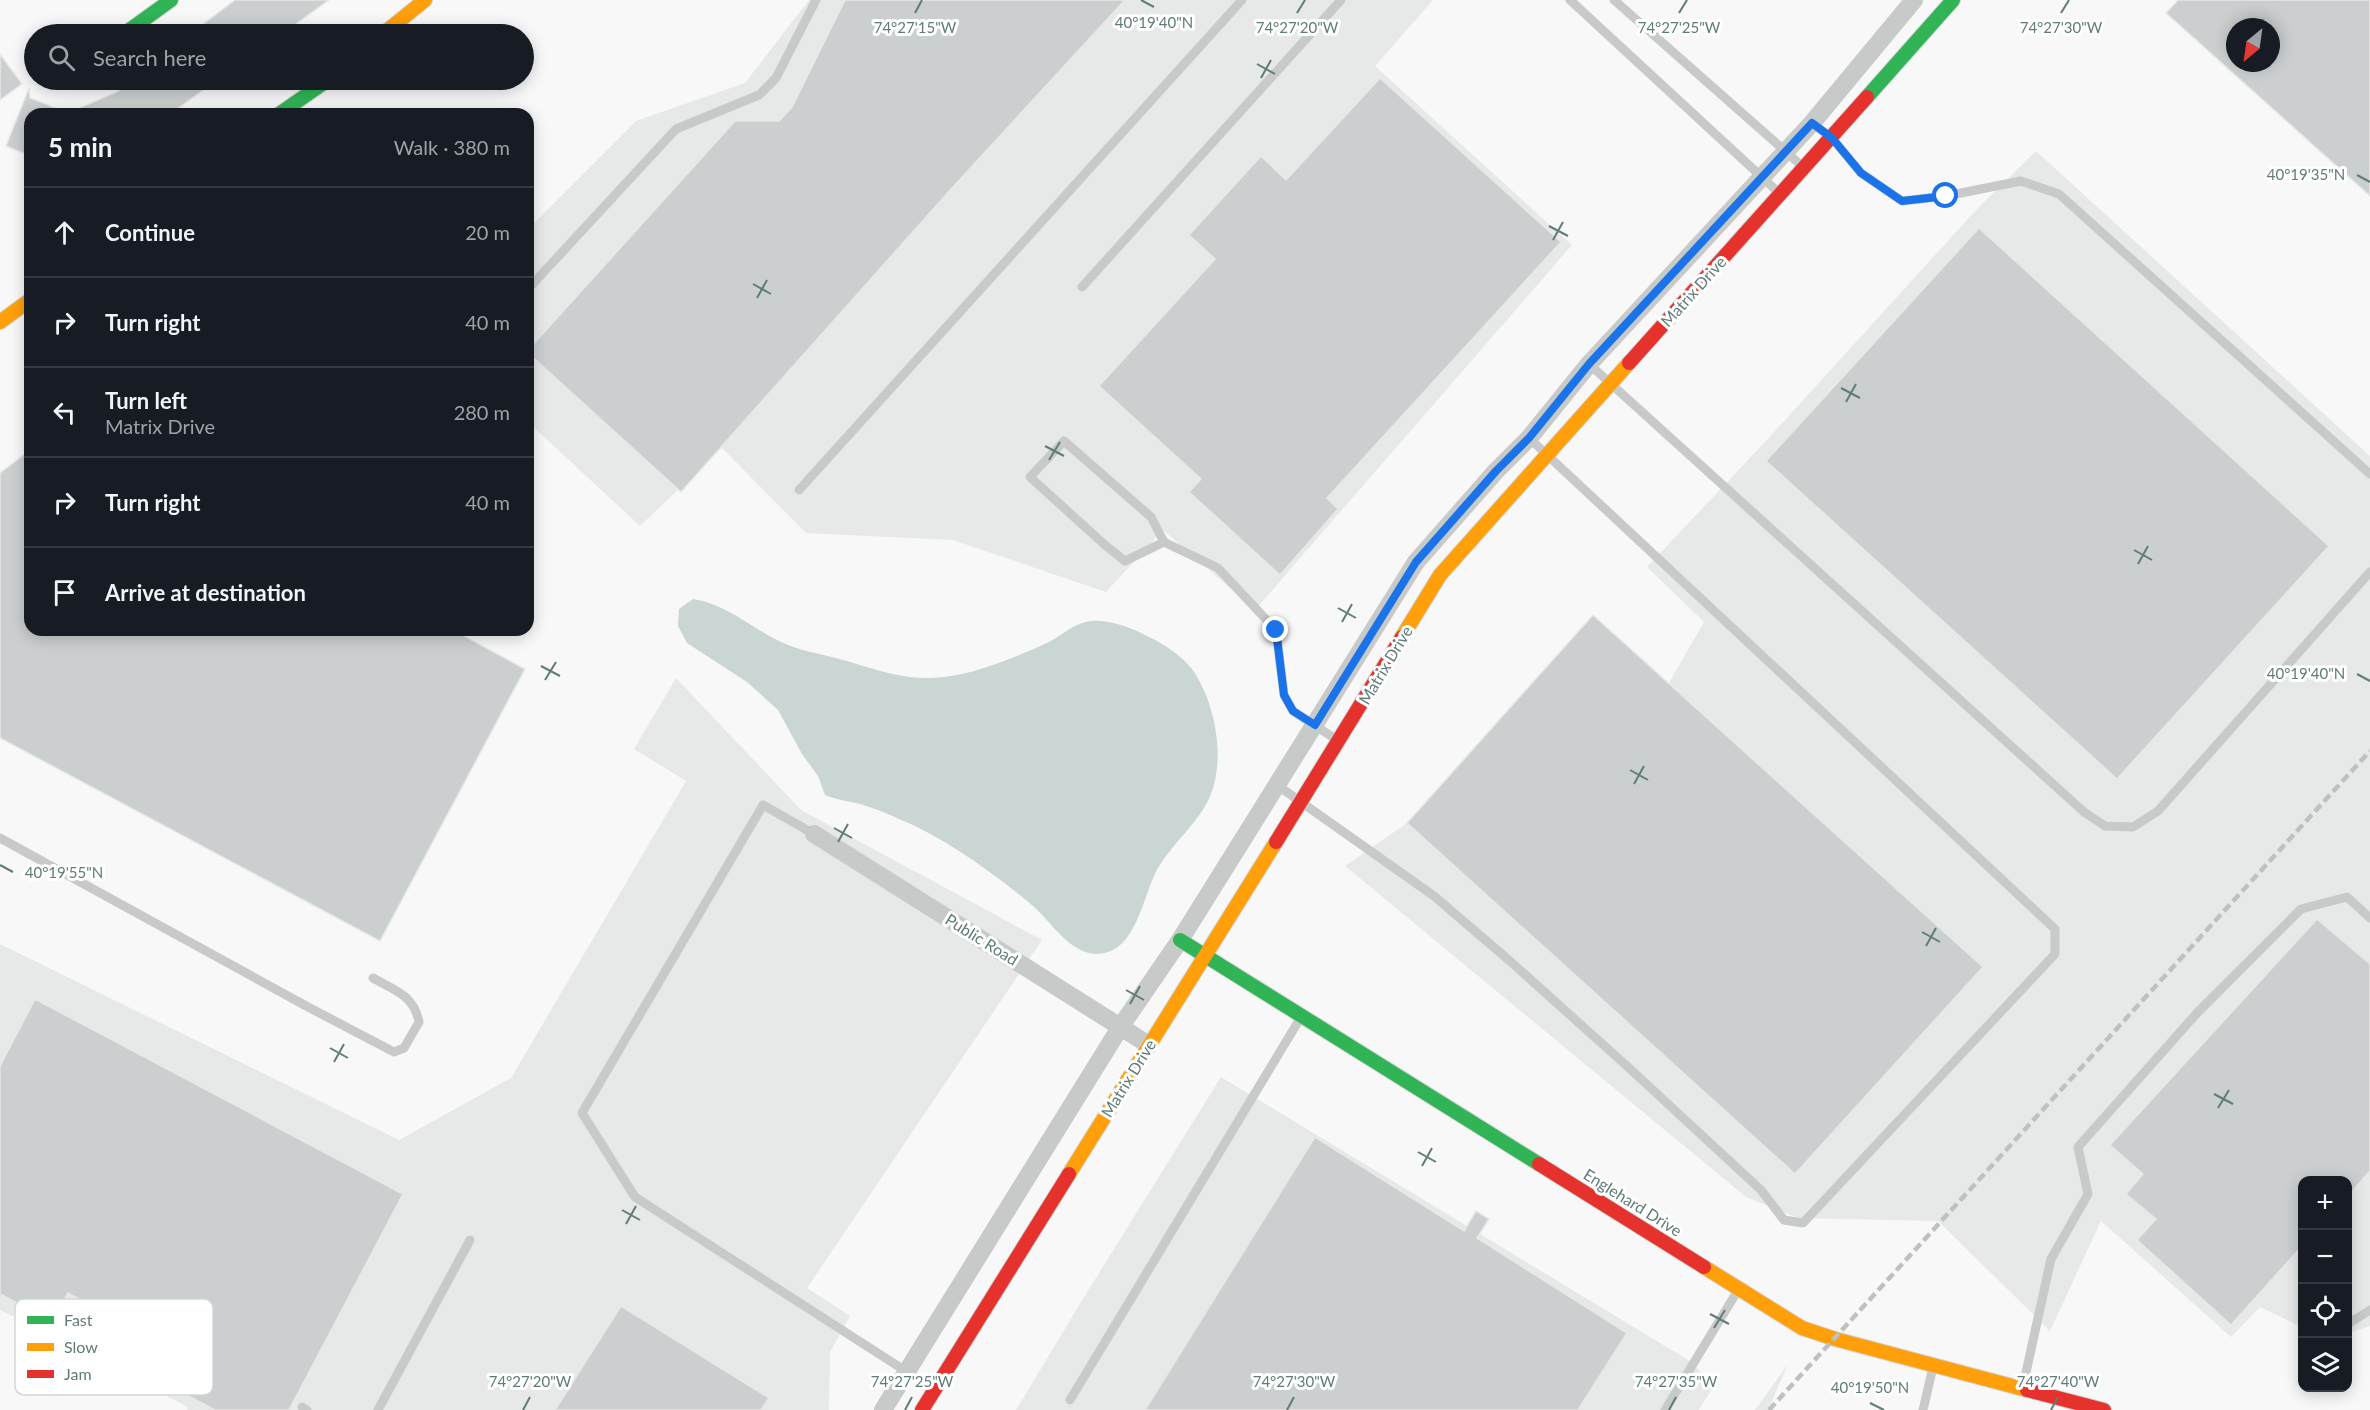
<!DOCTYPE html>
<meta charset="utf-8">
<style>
body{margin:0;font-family:Lato,sans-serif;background:#242831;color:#f1f3f6}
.controls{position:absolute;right:18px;bottom:18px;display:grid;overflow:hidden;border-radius:12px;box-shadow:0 3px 15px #0003}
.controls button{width:54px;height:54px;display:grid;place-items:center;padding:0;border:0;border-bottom:2px solid #363941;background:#171b24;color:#f1f3f6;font:30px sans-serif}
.compass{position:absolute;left:2226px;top:18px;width:54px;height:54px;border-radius:50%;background:#171b24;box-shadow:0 3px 15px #0003;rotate:209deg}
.stop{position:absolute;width:18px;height:18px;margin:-14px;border:4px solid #1a73e8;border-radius:50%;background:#fff}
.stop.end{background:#1a73e8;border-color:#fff;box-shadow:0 2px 6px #0008}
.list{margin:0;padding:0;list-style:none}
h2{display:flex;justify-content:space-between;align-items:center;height:78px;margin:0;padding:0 24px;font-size:26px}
h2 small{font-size:20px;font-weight:400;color:#9ea1a6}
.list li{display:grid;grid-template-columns:39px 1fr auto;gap:18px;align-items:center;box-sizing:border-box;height:90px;padding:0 24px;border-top:2px solid #363941}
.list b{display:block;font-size:22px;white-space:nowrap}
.list p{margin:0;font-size:20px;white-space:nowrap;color:#9ea1a6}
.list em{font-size:20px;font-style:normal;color:#9ea1a6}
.icon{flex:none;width:33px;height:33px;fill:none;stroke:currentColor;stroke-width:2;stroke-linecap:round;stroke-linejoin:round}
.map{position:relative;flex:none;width:2370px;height:1410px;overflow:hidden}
.search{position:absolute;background:#171b24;box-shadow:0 3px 15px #0003;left:24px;top:24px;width:510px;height:66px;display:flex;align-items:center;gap:15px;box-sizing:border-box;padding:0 21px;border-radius:33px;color:#9ea1a6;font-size:22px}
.panel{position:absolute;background:#171b24;box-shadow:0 3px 15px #0003;left:24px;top:108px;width:510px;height:528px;border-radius:18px}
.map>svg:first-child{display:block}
</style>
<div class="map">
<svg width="2370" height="1410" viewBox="0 0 2370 1410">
<rect width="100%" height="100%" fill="#f8f8f8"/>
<g fill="#e6e9e8">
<path d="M809,0H1433L1375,66L1572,245L1255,610L1163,530L1106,592L953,540L806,533L722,448L640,526L528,422V229L636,121L745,83Z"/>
<path d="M2036,151L2370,456V1326L2348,1333V1180H2302V1327L2260,1307L2231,1337L2101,1221L2050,1331L1938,1221L1798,1218L1746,1197L1345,866L1407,823L1593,615L1669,683L1704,622L1647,567L1765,442L1977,209Z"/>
<path d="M676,678L801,810L1042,940L807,1288L850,1316L830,1352L829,1410H187L188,1407L134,1379L128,1333L58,1294L18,1319L0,1310V944L399,1140L511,1078L686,781L634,749Z"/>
<path d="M1221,1077L1693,1363L1713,1387L1699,1410H1016L1081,1302Z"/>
<path d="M1788,1364L1768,1410H1755Z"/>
</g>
<path fill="#cad6d4" d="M693,599C726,604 750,627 779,641C797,650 816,653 836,658C866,666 898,679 929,678C968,678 1014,658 1049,642C1061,636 1072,625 1086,622C1105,617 1132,628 1149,637C1164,644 1182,656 1192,669C1216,703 1227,762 1208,801C1195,826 1172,844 1158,868C1142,896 1137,955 1095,954C1069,952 1052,923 1034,907C1029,902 1022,897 1016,892C980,864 941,836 899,819C887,813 873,808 860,804C849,801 836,800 825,795L818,776L802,754L778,710L747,682L687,643L678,626L679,609Z"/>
<g fill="#cccfcf" stroke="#e8e8e8" stroke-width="1.5" fill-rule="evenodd">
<path d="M235,0H329L282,34H190Z"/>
<path d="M845,0H1125L952,188L681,492L528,353V350L735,121H779L792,107Z"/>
<path d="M2178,0H2370V196L2166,13ZM2235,27H2271V63H2235Z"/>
<path d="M0,54L22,84L0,100Z"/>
<path d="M1380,78L1561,242L1327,498L1338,509L1280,575L1189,492L1201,479L1099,386L1215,259L1189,235L1261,156L1286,180Z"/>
<path d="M126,80H217L170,114H30V156L6,146L29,88L30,98L68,113L119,91L116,87Z"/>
<path d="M1979,228L2329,546L2117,779L1766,461Z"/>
<path d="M30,450V630H453L525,669L380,941L0,738V473Z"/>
<path d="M1593,615L1983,967L1795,1174L1407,823Z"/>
<path d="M2317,919L2370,964V1171L2348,1196V1180H2302V1246L2231,1325L2137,1240L2156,1219L2126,1194L2143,1174L2110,1145Z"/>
<path d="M35,999L403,1194L289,1410H215L148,1375L152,1368L142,1362L136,1342L141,1332L68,1293L63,1302L42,1307L31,1302L28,1309L0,1294V1066Z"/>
<path d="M1315,1137L1464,1231L1476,1211L1489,1219L1477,1238L1627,1333L1578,1410H1145Z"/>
<path d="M621,1306L769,1398L761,1410H555Z"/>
</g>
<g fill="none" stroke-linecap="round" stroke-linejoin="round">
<g stroke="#d3d5d5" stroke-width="16">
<g id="fast">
<path d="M124,34L171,0"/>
<path d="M1867,97L1953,0"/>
<path d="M279,114L328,80"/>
<path d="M1180,940L1539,1164"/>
</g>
</g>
<g stroke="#d3d5d5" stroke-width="16">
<g id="slow">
<path d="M383,34L425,0"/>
<path d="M0,322L30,300"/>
<path d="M1402,637L1440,575L1629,363"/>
<path d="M1069,1174L1276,842"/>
<path d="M1704,1267L1802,1328L1835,1339L2027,1390"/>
</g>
</g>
<g stroke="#d3d5d5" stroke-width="16">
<g id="jam">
<path d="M1629,363L1867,97"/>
<path d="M1276,842L1402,637"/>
<path d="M1539,1164L1704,1267"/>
<path d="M2027,1390L2104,1410"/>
<path d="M922,1410L1069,1174"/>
</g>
</g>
<g stroke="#c7cac9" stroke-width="9">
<path d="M1570,0L1778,192"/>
<path d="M1614,0L1802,166"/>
<path d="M1812,123L1832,138L1861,173L1902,201L1946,196L2021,181L2059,194L2370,474"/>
<path d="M1082,287L1341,0"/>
<path d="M528,289L676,129L759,95L776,78L816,0"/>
<path d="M1589,364L2084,812L2105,826L2133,827L2158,811L2370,572"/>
<path d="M799,490L1242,0"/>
<path d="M1164,542L1151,517L1064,441L1030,477L1105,545L1125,561L1164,542L1218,568L1276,630L1284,695L1293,711L1337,740"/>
<path d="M1277,785L1434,896L1511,962L1628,1067L1761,1190L1784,1220L1803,1223L2055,954V929L1529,438"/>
<path d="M814,834L763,805L582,1113L635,1197L932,1388"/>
<path d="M0,838L308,1007L394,1052L404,1048L419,1022C414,995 394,990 373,978"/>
<path d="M2348,1324L2370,1310"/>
<path d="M2023,1386L2051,1259L2088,1194L2078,1147L2197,1013L2301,909L2347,897L2370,918"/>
<path d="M1070,1400L1301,1017"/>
<path d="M302,1407L307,1410"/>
<path d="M378,1410L470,1240"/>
<path d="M1665,1410L1738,1290"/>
<path d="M1923,1410L1933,1367"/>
</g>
<g stroke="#c7cac9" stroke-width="18">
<path d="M814,834L1149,1045"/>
<path d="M883,1410L1121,1026L1180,940L1416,562L1496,471L1529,438L1589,364L1812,123L1914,0"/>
</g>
<use href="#fast" stroke="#30b455" stroke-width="14"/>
<use href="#slow" stroke="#ff9f0a" stroke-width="14"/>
<use href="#jam" stroke="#e5322d" stroke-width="14"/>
<path stroke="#bdc1c1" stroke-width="4.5" stroke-dasharray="9 4.5" stroke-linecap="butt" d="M1769,1410L2370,751"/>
</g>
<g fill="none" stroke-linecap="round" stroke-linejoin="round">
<path stroke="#1a73e8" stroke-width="8" d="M1276,630L1284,695L1293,711L1315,725L1416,562L1496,471L1529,438L1589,364L1812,123L1832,138L1861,173L1902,201L1946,196"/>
</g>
<path fill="none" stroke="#607c79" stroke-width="2" d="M1141,0L1154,7M915,13L922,0M1297,13L1305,0M1679,13L1687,0M2061,13L2069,0M1257,64L1275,74M1261,78L1271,60M2357,175L2370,182M1549,226L1568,236M1553,240L1563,222M753,284L771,294M757,298L767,280M1841,388L1860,398M1846,402L1856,384M1045,446L1064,456M1049,460L1060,442M2134,550L2152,560M2138,564L2148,546M1338,608L1356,618M1342,622L1352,604M541,666L560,676M2357,674L2370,681M545,680L556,662M1630,770L1648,780M1634,784L1644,766M834,828L852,838M838,842L848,824M0,865L13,872M1922,932L1940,942M1926,946L1936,928M1126,990L1144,1000M1130,1004L1140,986M330,1048L348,1058M334,1062L344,1044M2214,1094L2233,1104M2218,1108L2229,1090M1418,1152L1436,1162M1422,1166L1432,1148M622,1210L640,1220M626,1224L636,1206M1710,1314L1729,1324M1714,1328L1725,1310M1870,1403L1884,1410M523,1410L530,1397M905,1410L912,1397M1287,1410L1294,1397M1669,1410L1676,1397M2051,1410L2058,1397"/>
<g text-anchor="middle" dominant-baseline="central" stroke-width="6" stroke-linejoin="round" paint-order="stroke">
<g font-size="16" fill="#607c79" stroke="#fff">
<text transform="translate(1693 291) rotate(-48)">Matrix Drive</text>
<text transform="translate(1385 665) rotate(-59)">Matrix Drive</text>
<text transform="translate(982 939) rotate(32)">Public Road</text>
<text transform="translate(1128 1078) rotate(-58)">Matrix Drive</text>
<text transform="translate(1633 1202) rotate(32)">Englehard Drive</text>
</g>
</g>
<rect x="15" y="1299" width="198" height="96" rx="9" fill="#fff" stroke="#cfd8d7" stroke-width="1.5"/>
<rect x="27" y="1316" width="27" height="8" fill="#30b455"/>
<rect x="27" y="1343" width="27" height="8" fill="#ff9f0a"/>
<rect x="27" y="1370" width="27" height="8" fill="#e5322d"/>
<g font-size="16" fill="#607c79">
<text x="64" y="1326">Fast</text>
<text x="64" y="1353">Slow</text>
<text x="64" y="1380">Jam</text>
</g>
<g font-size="15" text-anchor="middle" fill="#607c79" stroke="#fff" stroke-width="6" stroke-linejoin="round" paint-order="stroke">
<text x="1154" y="28">40°19'40"N</text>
<text x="915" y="33">74°27'15"W</text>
<text x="1297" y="33">74°27'20"W</text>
<text x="1679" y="33">74°27'25"W</text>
<text x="2061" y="33">74°27'30"W</text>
<text x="2306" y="180">40°19'35"N</text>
<text x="2306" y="679">40°19'40"N</text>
<text x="64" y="878">40°19'55"N</text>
<text x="530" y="1387">74°27'20"W</text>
<text x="912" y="1387">74°27'25"W</text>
<text x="1294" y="1387">74°27'30"W</text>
<text x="1676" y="1387">74°27'35"W</text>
<text x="2058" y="1387">74°27'40"W</text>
<text x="1870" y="1393">40°19'50"N</text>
</g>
</svg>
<div class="controls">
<button>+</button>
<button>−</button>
<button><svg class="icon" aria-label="locate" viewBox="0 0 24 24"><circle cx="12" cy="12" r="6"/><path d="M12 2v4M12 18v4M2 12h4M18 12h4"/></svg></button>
<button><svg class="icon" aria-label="layers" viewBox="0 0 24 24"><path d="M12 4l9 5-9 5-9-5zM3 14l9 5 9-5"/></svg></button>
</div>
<svg class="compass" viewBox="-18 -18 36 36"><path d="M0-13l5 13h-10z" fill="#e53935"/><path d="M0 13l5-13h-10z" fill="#9ea1a6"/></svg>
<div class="stop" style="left:1946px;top:196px"></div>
<div class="stop end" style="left:1276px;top:630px"></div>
<div class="search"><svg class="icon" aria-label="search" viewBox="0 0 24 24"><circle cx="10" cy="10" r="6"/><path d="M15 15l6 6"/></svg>Search here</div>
<section class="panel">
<h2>5 min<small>Walk · 380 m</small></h2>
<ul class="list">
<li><svg class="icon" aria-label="ahead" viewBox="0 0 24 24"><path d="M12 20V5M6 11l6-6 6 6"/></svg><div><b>Continue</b></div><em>20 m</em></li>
<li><svg class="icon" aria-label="right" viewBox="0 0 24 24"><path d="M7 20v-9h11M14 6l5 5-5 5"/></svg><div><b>Turn right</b></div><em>40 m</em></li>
<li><svg class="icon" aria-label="left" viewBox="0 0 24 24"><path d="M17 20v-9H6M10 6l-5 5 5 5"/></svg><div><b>Turn left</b><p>Matrix Drive</p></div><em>280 m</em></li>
<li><svg class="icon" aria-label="right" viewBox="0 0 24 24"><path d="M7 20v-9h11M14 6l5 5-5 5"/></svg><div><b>Turn right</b></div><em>40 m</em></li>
<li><svg class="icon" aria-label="arrive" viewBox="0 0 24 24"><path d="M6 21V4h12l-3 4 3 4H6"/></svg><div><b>Arrive at destination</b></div></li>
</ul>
</section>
</div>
